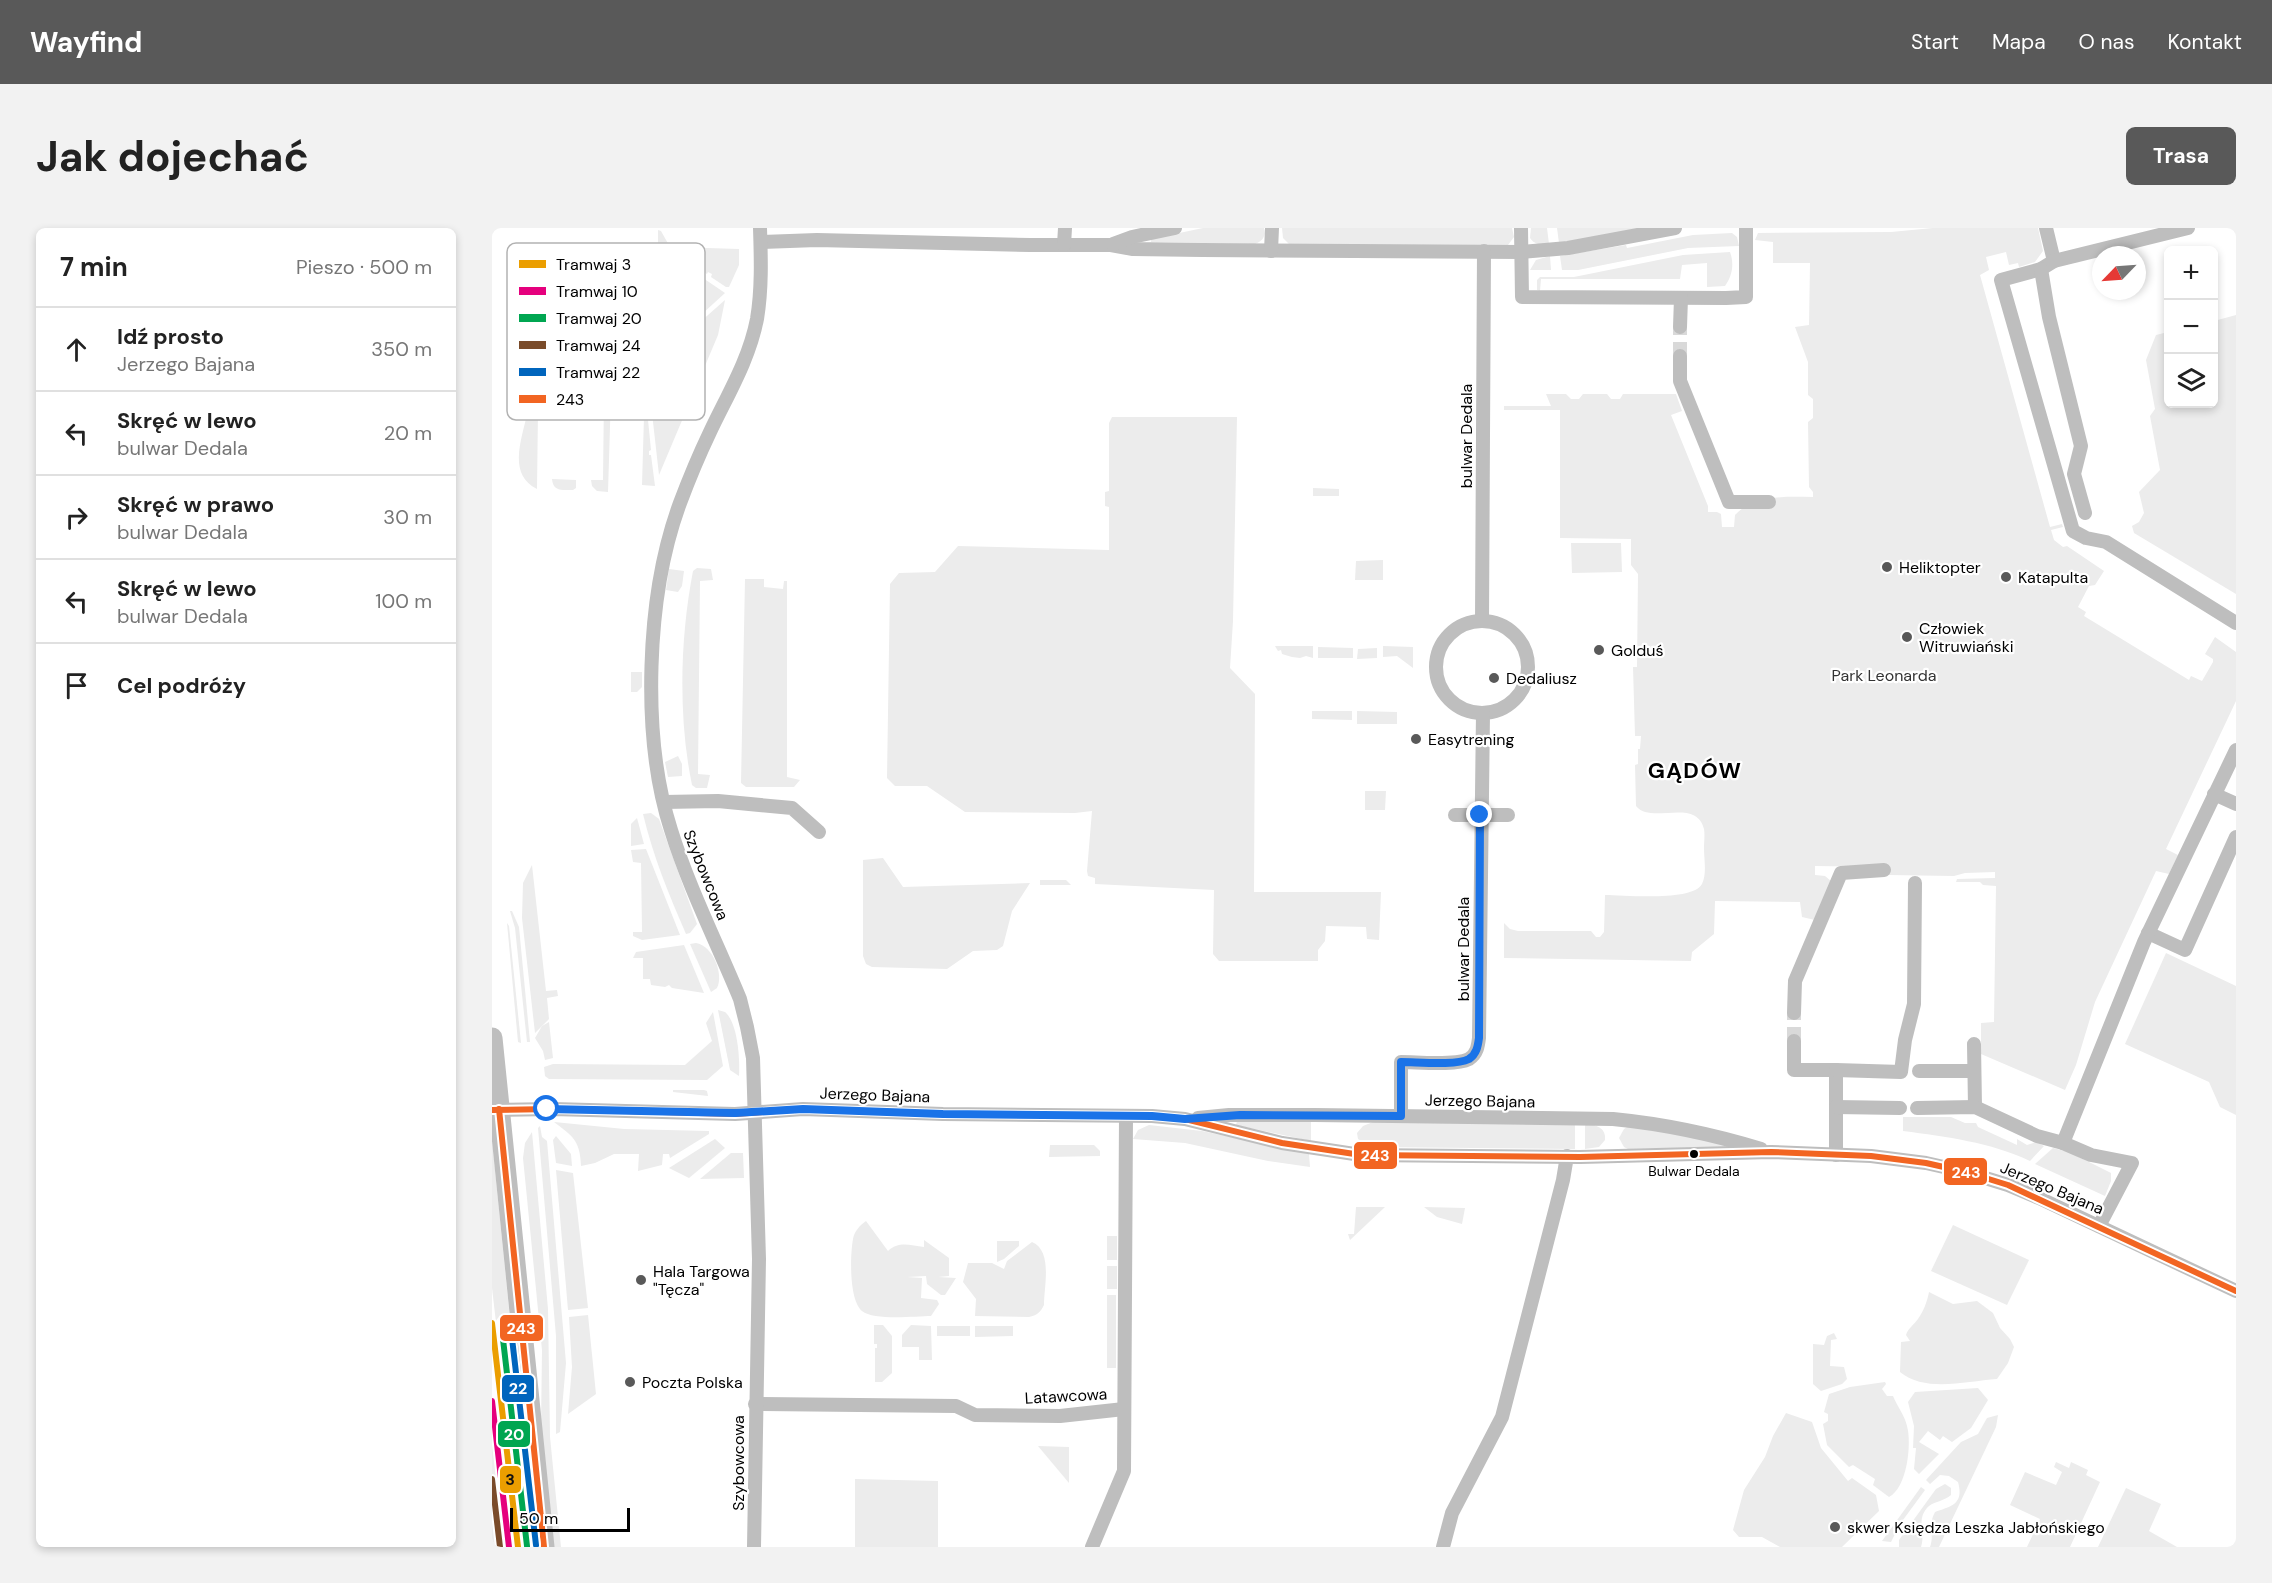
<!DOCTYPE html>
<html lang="pl">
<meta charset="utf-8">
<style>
body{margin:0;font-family:"DM Sans",sans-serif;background:#f2f2f2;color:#222}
.controls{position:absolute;right:18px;top:18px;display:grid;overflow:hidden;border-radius:9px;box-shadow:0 3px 9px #0003}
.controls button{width:54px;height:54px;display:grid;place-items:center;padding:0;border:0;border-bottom:2px solid #e0e0e0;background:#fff;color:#222;font:30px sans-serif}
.compass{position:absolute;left:1600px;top:18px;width:54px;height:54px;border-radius:50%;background:#fff;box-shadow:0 3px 9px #0003;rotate:245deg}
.scale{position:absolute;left:18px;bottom:15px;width:120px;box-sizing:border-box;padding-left:6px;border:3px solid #000;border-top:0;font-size:16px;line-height:21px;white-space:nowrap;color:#000;-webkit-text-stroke:4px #fff;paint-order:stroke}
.stop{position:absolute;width:18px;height:18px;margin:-14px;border:4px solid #1a73e8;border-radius:50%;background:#fff}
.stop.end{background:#1a73e8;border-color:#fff;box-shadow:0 2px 6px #0008}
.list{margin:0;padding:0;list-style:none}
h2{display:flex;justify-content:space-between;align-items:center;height:78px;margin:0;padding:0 24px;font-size:26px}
h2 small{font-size:20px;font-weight:400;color:#767676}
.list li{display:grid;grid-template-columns:39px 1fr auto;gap:18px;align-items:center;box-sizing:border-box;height:84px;padding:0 24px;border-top:2px solid #e0e0e0}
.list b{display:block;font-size:22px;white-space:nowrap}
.list p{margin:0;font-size:20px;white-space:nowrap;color:#767676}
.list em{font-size:20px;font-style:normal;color:#767676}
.icon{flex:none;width:33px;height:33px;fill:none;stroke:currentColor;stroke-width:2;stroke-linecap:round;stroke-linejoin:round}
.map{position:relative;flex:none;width:1744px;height:1319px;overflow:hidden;border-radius:9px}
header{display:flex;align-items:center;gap:36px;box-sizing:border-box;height:84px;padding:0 30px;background:#595959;color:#fff}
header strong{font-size:28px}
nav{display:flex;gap:33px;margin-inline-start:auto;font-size:21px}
.intro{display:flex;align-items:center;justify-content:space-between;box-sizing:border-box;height:144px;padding:0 36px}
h1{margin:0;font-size:42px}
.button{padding:15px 27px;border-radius:9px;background:#595959;color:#fff;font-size:21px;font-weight:700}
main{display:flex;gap:36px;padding:0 36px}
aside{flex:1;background:#fff;border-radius:9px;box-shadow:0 3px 9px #0003}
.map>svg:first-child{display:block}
</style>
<header>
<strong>Wayfind</strong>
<nav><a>Start</a><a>Mapa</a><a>O nas</a><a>Kontakt</a></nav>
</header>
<div class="intro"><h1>Jak dojechać</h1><a class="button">Trasa</a></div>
<main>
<aside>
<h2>7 min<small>Pieszo · 500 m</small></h2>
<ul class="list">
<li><svg class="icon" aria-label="ahead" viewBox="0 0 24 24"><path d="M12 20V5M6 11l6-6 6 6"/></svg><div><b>Idź prosto</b><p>Jerzego Bajana</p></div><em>350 m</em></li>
<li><svg class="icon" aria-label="left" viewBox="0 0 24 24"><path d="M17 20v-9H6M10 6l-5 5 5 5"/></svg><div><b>Skręć w lewo</b><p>bulwar Dedala</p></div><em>20 m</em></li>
<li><svg class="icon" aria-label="right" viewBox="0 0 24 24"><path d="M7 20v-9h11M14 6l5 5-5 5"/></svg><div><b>Skręć w prawo</b><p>bulwar Dedala</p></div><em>30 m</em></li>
<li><svg class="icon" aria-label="left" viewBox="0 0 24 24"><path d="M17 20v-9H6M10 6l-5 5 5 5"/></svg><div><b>Skręć w lewo</b><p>bulwar Dedala</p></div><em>100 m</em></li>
<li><svg class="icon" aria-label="arrive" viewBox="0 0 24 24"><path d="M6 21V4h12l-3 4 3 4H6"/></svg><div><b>Cel podróży</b></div></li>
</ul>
</aside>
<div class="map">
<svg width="1744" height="1319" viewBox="0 0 1744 1319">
<rect width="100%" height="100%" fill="#fff"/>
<g fill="#ececec">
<path d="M711,0H772C774,8 771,13 763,16L659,14V11Z"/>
<path d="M790,0H1020L1022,9L1016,17H798L791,10Z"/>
<path d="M1039,0H1055L1057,16C1049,17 1043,17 1038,10Z"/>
<path d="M1065,0H1151L1067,15Z"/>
<path d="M1441,0H1546L1551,23L1543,34L1527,39L1526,35L1517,37L1514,24L1494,29L1497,42L1488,47L1558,299L1570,296L1571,299L1559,302L1562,312L1571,319L1575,318L1612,343L1603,357L1597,358L1586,379L1594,384L1592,388L1697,452L1699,448L1710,453L1721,434V431L1713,426L1723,409L1744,424V473L1674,621L1686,627L1677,646L1664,643L1603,774L1584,837L1573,862L1489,826V795L1502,794L1504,658L1491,657L1488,654H1464L1465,651L1503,650V644L1473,645L1462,648L1396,647L1393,639L1323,638V647L1333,648L1339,653L1323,692L1310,689L1308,674L1223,673L1222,706L1200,724L1199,733L1012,730V695L1018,701L1026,703H1099L1104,709H1108L1112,704L1113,667C1133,667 1200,674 1210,656C1215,646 1212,631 1212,620C1212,614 1213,607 1212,601C1204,569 1159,597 1144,578L1143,537L1146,536V521H1148L1149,508H1143L1141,439H1145L1146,346L1139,337V311L1068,310V182H1012V178H1059L1054,166H1074L1079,171H1087L1091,166H1115L1119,171H1128L1131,166H1184L1190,183L1179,187L1216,278V284H1225L1229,286L1230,299H1242L1243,287C1262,266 1296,269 1321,269V264L1317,259L1316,194L1321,190V171L1316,167V134L1303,99L1317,97L1318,35H1281V14L1263,12L1266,5L1399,4Z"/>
<path d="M166,2L169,3L183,28L189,35L233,65L187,107L178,108L177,118L155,148L141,158L136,142L138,94L147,79L150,68V41L154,36L166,35Z"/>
<path d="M1240,5L1245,9L1247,18L1196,20L1086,42H1070L1068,28L1134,17L1135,20L1201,7Z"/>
<path d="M184,19L247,21V37L237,59H234L219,49L220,46L216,44L215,46L190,30Z"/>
<path d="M1238,24C1242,35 1241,47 1233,58L1215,59V35L1190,37L1188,51H1049L1048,63L1045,62V52L1048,49H1082L1191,27Z"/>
<path d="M1058,28L1059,42H1038L1044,32Z"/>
<path d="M233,72L226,107L167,247L160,185L154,164V159L181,120L189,118L190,110Z"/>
<path d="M1744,87V366L1642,305L1640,298L1647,294L1652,285L1647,264L1668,242L1658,188L1663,181L1654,132L1664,107L1676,104V176H1722V93Z"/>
<path d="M144,164L149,166L155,182L159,222L157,223V227H159L163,258L150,257L152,188Z"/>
<path d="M112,166H119L116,264L105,263L100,258L99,252H111Z"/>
<path d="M42,179L46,183L45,261C14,246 31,208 36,182Z"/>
<path d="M620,189H745L741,393L738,440L763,466L762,664H889L887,712L875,711L874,699L834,698L833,713L826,722V733H727L721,726L722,662L603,656V650L596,648L595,643L600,583L583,585L473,584L435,558H403L395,550L398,356L407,345L443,344L466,318L617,322V279L613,278V264L617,263V195Z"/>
<path d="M60,251L84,252V260L81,262C71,262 61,264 60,251Z"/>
<path d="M821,260L847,261V268H821Z"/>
<path d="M1079,315H1129L1130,344L1080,345Z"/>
<path d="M891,332V352H863L864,333Z"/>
<path d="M205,340L219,341L221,352L208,353L206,546L218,547L215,560H204L200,557C186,490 188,410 201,343Z"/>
<path d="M177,341L192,343L190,358L186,364L174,362Z"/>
<path d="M253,351H272V359L291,361L292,353H295V549L308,552L302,559H254L249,555Z"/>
<path d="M783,418H821V430L814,428L808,430L800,429L790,426L789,422L786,423Z"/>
<path d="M891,418L921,419V440L905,428L891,429Z"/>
<path d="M826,419L861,420V430H826Z"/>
<path d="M885,420V430L865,431L866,421Z"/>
<path d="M139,444H150V459L145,464H139Z"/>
<path d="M820,483H860V492L820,491Z"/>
<path d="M865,483L905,484V496H865Z"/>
<path d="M186,528L190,536V548L176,549L173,534Z"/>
<path d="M873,563H894L893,582H873Z"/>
<path d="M159,585L167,591L205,696L198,705L194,706C177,667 161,628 151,586Z"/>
<path d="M145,590L152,616L139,618V596Z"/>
<path d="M154,621L188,707L150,712L141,708V704H150L149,635L141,634L139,622Z"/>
<path d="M391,630L411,659L538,655L520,683L511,718L505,722L481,723L455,741L380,739L374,736L371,728V632Z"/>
<path d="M40,637L54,763L65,762L66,768L55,770L57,791L43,805L30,690L31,655Z"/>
<path d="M548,652H574L579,657H548Z"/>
<path d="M18,683H20L27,699L38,814H35L23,700Z"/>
<path d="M15,695L17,698L29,815L26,814Z"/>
<path d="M204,715C221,718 232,746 225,760L219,764L198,716Z"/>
<path d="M192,717L212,765L180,760L177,757L173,759L159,757L158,751H151V730H141L144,724Z"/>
<path d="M1674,725L1744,758V887L1728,879L1717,854L1633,816Z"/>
<path d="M226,782L233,784C246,795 248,832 247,848L238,842Z"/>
<path d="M221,784L231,838L215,852L57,851L53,848L52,839L61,836L193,837L220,813L214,795Z"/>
<path d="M57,794L61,830L53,832L51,823L43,810L50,798Z"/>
<path d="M181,862H212L215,863L216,868L181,864Z"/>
<path d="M1411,889H1459L1473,895H1484L1486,899L1525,917V911L1535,917L1544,914L1552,918L1538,933C1498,914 1455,909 1411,903Z"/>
<path d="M745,893L819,894V913L744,897Z"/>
<path d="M62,894L132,901L217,903V906L178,930L177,926H171L170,937L146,943L147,926H122L103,935L89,938C88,911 80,908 62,894Z"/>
<path d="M881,894L1083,896V921L879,919L866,911L865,905L871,898Z"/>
<path d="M1093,896C1104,897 1114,899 1113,912L1107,919L1093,921Z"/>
<path d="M657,897L710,903L817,926L818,939L776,933L693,915L641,911L646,902Z"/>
<path d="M48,898L50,909L55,913L74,1135L68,1204L64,1206V1108L46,900Z"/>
<path d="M1137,898L1158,900L1243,919L1136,921L1132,919L1127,910L1132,901Z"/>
<path d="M40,904L56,1081L58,1209L69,1319H62L49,1198L50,1122L31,930L33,915Z"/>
<path d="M64,908L79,926L80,938L64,935L61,912Z"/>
<path d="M223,911L233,920L197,950L177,940Z"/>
<path d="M0,912L41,1319H30L0,1060Z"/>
<path d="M558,917H602L608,923V928L557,929Z"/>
<path d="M1561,920L1577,924L1619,945V953L1613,968L1543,936Z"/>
<path d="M239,925H251L252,950L208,951Z"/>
<path d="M64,942L81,945L96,1080L76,1082Z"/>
<path d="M864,979H893L858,1012L856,1006H862Z"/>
<path d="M932,979L973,980L970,996L945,989Z"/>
<path d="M374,993L396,1023C406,1013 418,1017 432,1019V1012L457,1030V1048L446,1049L464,1050L453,1067H449L435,1056L434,1048L415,1049L430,1050L429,1070L445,1072L447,1076L439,1088C424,1088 382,1093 370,1083C357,1072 358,1028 361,1011C362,1004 368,997 374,993Z"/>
<path d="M1461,997L1537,1032L1515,1077L1439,1043Z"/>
<rect x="615" y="1008" width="10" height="24"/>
<path d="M505,1013H527V1018L512,1031L505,1034Z"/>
<path d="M540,1014C561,1023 552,1058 552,1077C548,1085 545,1087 537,1089L483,1088L484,1071L471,1054L476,1035H500L512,1041L515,1033Z"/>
<rect x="615" y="1038" width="10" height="23"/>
<path d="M1437,1064L1461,1076L1485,1073L1501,1085L1508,1100L1518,1111L1522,1119L1516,1135L1505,1151C1474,1153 1434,1165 1408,1144L1409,1114L1418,1113L1414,1107C1416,1100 1422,1097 1426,1091C1432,1082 1435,1074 1437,1064Z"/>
<rect x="615" y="1067" width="9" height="73"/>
<path d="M96,1087L104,1166L76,1186L80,1139L77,1089Z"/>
<path d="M382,1097H391L400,1108V1145L390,1154H383V1120H385V1116H382Z"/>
<path d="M419,1097L439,1098L440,1132H427V1119H410V1107Z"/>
<rect x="445" y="1098" width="33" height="10"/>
<path d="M483,1098H521V1108L483,1109Z"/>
<path d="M1342,1105L1345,1111L1339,1112L1338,1138L1352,1139L1355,1151L1350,1156L1329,1163L1321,1156V1116L1332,1117L1335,1108Z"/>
<path d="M1393,1154L1394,1156L1390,1161L1395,1168H1401C1405,1178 1413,1188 1415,1198C1420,1216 1415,1260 1397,1269L1381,1257L1383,1251L1361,1237L1357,1239L1335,1217L1331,1196L1336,1193V1186L1332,1184L1337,1166L1358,1159Z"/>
<path d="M1486,1160L1496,1172L1479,1200L1460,1214L1451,1208L1448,1212L1436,1203L1427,1214L1447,1226L1427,1246L1422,1241L1424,1220H1421L1422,1198L1416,1174L1423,1164Z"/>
<path d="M1294,1185L1320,1194L1329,1220L1356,1253L1360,1250L1384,1267L1387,1283L1350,1319H1288L1270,1309H1247L1241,1302L1252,1262L1273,1229L1281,1208Z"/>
<path d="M1506,1187L1504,1199L1447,1319H1438C1443,1305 1435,1299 1443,1284C1460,1278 1472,1276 1466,1254L1457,1248L1448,1247L1438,1256L1434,1252L1469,1214L1486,1206L1495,1190Z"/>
<path d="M0,1211L12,1319H0Z"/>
<path d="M546,1218L577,1219V1255Z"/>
<path d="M1564,1234L1577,1240L1579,1234L1596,1242L1594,1247L1608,1254L1578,1319H1535L1548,1291L1518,1277L1533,1244L1564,1257L1570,1244L1562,1239Z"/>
<path d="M363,1251L446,1253V1319H363Z"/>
<path d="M1453,1256L1459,1260V1267C1452,1273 1444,1273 1437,1278C1423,1291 1434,1304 1429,1319H1407V1312L1444,1261Z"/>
<path d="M1429,1259L1433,1262L1408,1296L1399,1314L1390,1313Z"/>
<path d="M1634,1260L1669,1276L1657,1303L1685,1319H1606Z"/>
</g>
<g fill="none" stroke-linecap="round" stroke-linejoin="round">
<g stroke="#d9d9d9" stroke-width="14" stroke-dasharray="14 7" stroke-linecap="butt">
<path d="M1188,128V99"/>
<path d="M1302,813V785"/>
</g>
<g stroke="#bebebe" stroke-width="14">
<path d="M1029,0L1030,69L1234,70L1254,69V0"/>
<path d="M1554,0L1562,33"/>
<path d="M1696,0L1562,33L1549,41L1509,52L1581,303L1594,310L1614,314L1744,395"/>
<path d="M269,14L325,12L538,17H619L641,21L710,22L1030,24L1076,20L1183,0"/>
<path d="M621,16L640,9L683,0"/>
<path d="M572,17L573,0"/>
<path d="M779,23L780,0"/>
<path d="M1549,41L1557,89L1589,218L1582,246L1593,285"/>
<path d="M1188,99L1189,70"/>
<path d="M1188,128V153L1237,274H1277"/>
<path d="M990,392L992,23"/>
<circle cx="990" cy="439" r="46"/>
<path d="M1722,566L1744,576"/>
<path d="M172,574L226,573L300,580L327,604"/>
<path d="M963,587H1016"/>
<path d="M1656,705L1693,722L1744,609"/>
<path d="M1302,785L1303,753L1349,645L1392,642"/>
<path d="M1302,813V842H1344V927"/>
<path d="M1482,816L1483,879"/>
<path d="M1344,842L1409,844L1413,812L1422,776L1423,655"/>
<path d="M1427,843H1482"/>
<path d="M1344,879L1408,880"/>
<path d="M1425,880L1483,879L1545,908L1571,915"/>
<path d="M0,882L61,881L243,886L311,881L451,886L660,888L693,891L790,915L869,927L1088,929L1279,924L1379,928L1434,935L1474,944L1516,957L1547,970L1744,1063"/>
<path d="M909,888V834C926,834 963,838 977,831C985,826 986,818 987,810L991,485"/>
<path d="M706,890L737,887H823L1121,891C1172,896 1220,906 1269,921"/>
<path d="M1607,998L1640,935L1599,927L1571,915L1652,714L1744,522"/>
<path d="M263,1176L464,1178L483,1187L568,1188L632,1181"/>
<path d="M262,1319L267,1031L261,830L255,799L248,771C225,715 197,660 179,602C149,509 154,367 188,275C197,251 207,227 218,204C236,166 257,132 265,91C270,61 269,30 268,0"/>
<path d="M600,1319L632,1243L634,888"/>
<path d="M951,1319L960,1285L1010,1189L1071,952L1075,928"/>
</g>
<path stroke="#bebebe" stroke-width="21" d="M0,810L52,1319"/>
<g stroke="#fff" stroke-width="10">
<g id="bus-1">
<path d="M7,881L52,1319"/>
<path d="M0,882L61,881L243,886L311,881L451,886L660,888L693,891L790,915L869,927L1088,929L1279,924L1379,928L1434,935L1474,944L1516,957L1744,1063"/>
</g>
</g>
<use href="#bus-1" stroke="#f26522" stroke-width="6"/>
<g stroke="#fff" stroke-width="10">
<path id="tram-1" d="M0,1095L26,1319"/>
</g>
<g stroke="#fff" stroke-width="10">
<path id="tram-2" d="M0,1173L17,1319"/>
</g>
<g stroke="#fff" stroke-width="10">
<path id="tram-3" d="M9,1094L35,1318"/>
</g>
<g stroke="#fff" stroke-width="10">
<path id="tram-4" d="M0,1251L8,1319"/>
</g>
<g stroke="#fff" stroke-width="10">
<path id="tram-5" d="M18,1093L44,1317"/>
</g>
<use href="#tram-1" stroke="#eb9e00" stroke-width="6"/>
<use href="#tram-2" stroke="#e5007d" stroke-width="6"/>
<use href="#tram-3" stroke="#00a651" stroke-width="6"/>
<use href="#tram-4" stroke="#7a4b2a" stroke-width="6"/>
<use href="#tram-5" stroke="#0065bd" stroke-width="6"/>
</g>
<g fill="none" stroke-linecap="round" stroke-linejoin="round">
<path stroke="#1a73e8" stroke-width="8" d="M55,881L243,885L311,881L451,886L660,888L693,891L748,887L909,888V834C926,834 963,838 977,831C985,826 986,817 987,810L988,587"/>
</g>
<g fill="#595959" stroke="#fff" stroke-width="2">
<circle cx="1395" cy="339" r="6"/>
<circle cx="1514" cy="349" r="6"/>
<circle cx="1415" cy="409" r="6"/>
<circle cx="1107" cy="422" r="6"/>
<circle cx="1002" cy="450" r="6"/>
<circle cx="924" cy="511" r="6"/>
<circle cx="149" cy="1052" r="6"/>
<circle cx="138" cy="1154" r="6"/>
<circle cx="1343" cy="1299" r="6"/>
</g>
<circle fill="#000" stroke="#fff" stroke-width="2" cx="1202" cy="926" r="5"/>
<g text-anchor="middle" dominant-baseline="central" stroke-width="4.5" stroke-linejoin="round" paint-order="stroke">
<g font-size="14" fill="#000" stroke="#fff">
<text x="1202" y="943">Bulwar Dedala</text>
</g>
<g font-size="16" fill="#000" stroke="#fff">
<text transform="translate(974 208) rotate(-90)">bulwar Dedala</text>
<text transform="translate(214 647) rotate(68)">Szybowcowa</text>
<text transform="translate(971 721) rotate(-90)">bulwar Dedala</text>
<text transform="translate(383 867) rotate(2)">Jerzego Bajana</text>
<text transform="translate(988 873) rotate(1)">Jerzego Bajana</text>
<text transform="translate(1560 960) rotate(23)">Jerzego Bajana</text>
<text transform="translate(574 1168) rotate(-3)">Latawcowa</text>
<text transform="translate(246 1235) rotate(-90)">Szybowcowa</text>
</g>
<g font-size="16" fill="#000" stroke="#fff" text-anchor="start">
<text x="1407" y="339">Heliktopter</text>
<text x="1526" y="349">Katapulta</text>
<text x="1427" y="400">Człowiek<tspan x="1427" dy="18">Witruwiański</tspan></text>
<text x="1119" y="422">Golduś</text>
<text x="1014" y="450">Dedaliusz</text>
<text x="936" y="511">Easytrening</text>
<text x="161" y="1043">Hala Targowa<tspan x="161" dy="18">"Tęcza"</tspan></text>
<text x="150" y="1154">Poczta Polska</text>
<text x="1355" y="1299">skwer Księdza Leszka Jabłońskiego</text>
</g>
<g font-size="16" fill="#333" stroke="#fff">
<text x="1392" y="447">Park Leonarda</text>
</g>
<g font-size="22" font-weight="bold" letter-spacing="1.5" fill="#000" stroke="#fff">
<text x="1203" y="542">GĄDÓW</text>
</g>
</g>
<rect x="15" y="15" width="198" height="177" rx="9" fill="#fff" stroke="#b2b2b2" stroke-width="1.5"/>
<rect x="27" y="32" width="27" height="8" fill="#eb9e00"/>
<rect x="27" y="59" width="27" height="8" fill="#e5007d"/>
<rect x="27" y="86" width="27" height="8" fill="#00a651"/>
<rect x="27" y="113" width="27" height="8" fill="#7a4b2a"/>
<rect x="27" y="140" width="27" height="8" fill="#0065bd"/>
<rect x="27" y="167" width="27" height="8" fill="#f26522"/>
<g font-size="16" fill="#000">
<text x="64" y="42">Tramwaj 3</text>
<text x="64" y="69">Tramwaj 10</text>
<text x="64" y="96">Tramwaj 20</text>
<text x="64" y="123">Tramwaj 24</text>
<text x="64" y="150">Tramwaj 22</text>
<text x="64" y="177">243</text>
</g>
<g stroke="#fff" stroke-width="2">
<rect x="861" y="913" width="45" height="29" rx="6" fill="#f26522"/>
<rect x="1451" y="929" width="45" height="29" rx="6" fill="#f26522"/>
<rect x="7" y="1086" width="45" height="28" rx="6" fill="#f26522"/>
<rect x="9" y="1146" width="34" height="29" rx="6" fill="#0065bd"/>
<rect x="5" y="1192" width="34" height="28" rx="6" fill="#00a651"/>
<rect x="7" y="1237" width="23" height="29" rx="6" fill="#eb9e00"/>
</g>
<g font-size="16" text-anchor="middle" font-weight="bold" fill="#fff">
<text x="883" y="933">243</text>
<text x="1474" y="950">243</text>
<text x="29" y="1106">243</text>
<text x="26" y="1166">22</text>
<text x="22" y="1212">20</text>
</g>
<g font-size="16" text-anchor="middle" font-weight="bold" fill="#111">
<text x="18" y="1257">3</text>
</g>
</svg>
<div class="controls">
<button>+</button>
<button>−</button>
<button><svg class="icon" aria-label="layers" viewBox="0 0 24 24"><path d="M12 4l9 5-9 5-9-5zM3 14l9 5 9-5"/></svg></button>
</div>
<svg class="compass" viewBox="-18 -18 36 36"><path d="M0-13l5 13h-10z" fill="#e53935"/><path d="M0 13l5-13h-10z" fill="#767676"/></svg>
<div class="scale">50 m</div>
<div class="stop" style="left:55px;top:881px"></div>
<div class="stop end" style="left:988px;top:587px"></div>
</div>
</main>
